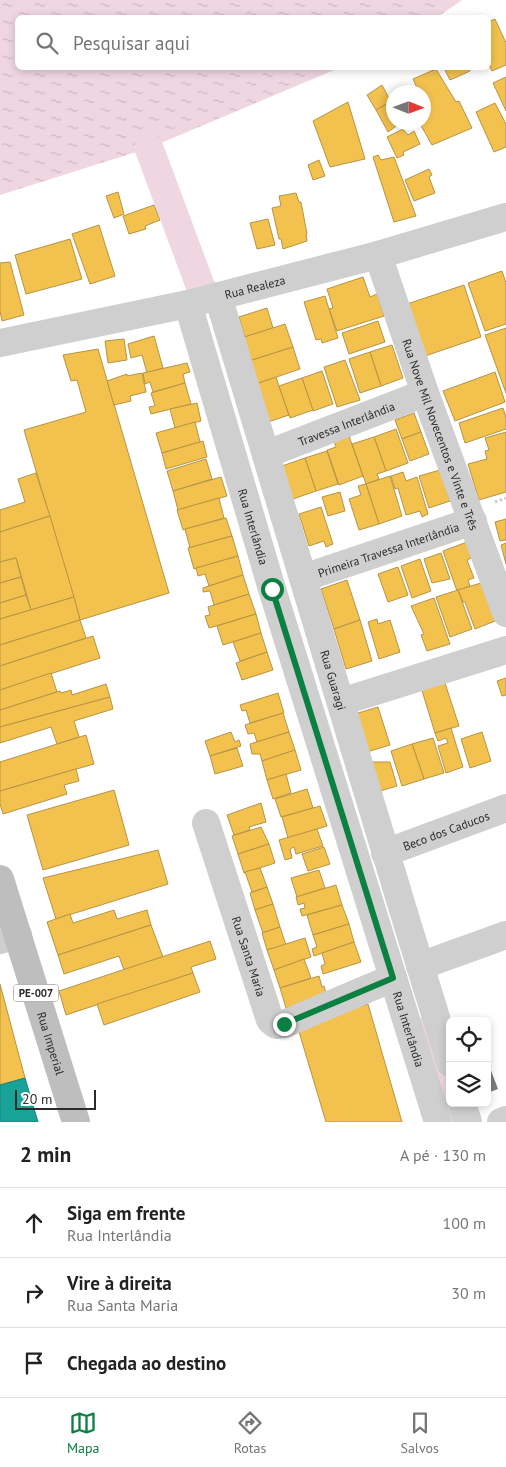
<!DOCTYPE html>
<html lang="pt">
<meta charset="utf-8">
<style>
body{margin:0;font-family:"PT Sans",sans-serif;background:#f6f6f6;color:#222}
.controls{position:absolute;right:15px;bottom:15px;display:grid;overflow:hidden;border-radius:8px;box-shadow:0 2px 8px #0003}
.controls button{width:45px;height:45px;display:grid;place-items:center;padding:0;border:0;border-bottom:1px solid #e0e0e0;background:#fff;color:#222;font:25px sans-serif}
.compass{position:absolute;left:386px;top:85px;width:45px;height:45px;border-radius:50%;background:#fff;box-shadow:0 2px 8px #0003;rotate:91deg}
.scale{position:absolute;left:15px;bottom:12px;width:81px;box-sizing:border-box;padding-left:5px;border:2px solid #2c2c2c;border-top:0;font-size:14px;line-height:18px;white-space:nowrap;color:#2c2c2c;-webkit-text-stroke:4px #fff;paint-order:stroke}
.stop{position:absolute;width:15px;height:15px;margin:-11px;border:4px solid #0b8043;border-radius:50%;background:#fff}
.stop.end{background:#0b8043;border-color:#fff;box-shadow:0 1px 5px #0008}
.list{margin:0;padding:0;list-style:none}
h2{display:flex;justify-content:space-between;align-items:center;height:65px;margin:0;padding:0 20px;font-size:21px}
h2 small{font-size:16px;font-weight:400;color:#767676}
.list li{display:grid;grid-template-columns:32px 1fr auto;gap:15px;align-items:center;box-sizing:border-box;height:70px;padding:0 20px;border-top:1px solid #e0e0e0}
.list b{display:block;font-size:19px;white-space:nowrap}
.list p{margin:0;font-size:16px;white-space:nowrap;color:#767676}
.list em{font-size:16px;font-style:normal;color:#767676}
.icon{flex:none;width:28px;height:28px;fill:none;stroke:currentColor;stroke-width:2;stroke-linecap:round;stroke-linejoin:round}
.map{position:relative;flex:none;width:506px;height:1122px;overflow:hidden}
.search{position:absolute;background:#fff;box-shadow:0 2px 8px #0003;left:15px;right:15px;top:15px;height:55px;display:flex;align-items:center;gap:12px;box-sizing:border-box;padding:0 18px;border-radius:8px;color:#767676;font-size:19px}
.sheet{height:275px;background:#fff}
nav{display:flex;justify-content:space-around;align-items:center;box-sizing:border-box;height:70px;border-top:1px solid #e0e0e0;background:#fff;font-size:14px;color:#767676}
nav a{display:grid;justify-items:center;gap:2px}
nav .on{color:#0b8043}
.map>svg:first-child{display:block}
</style>
<div class="map">
<svg width="506" height="1122" viewBox="0 0 506 1122">
<defs>
<pattern id="water-ripples" width="26" height="14" patternUnits="userSpaceOnUse" patternTransform="scale(1.25)"><rect width="26" height="14" fill="#f0d6e1"/><path d="M2 4q2-2 4 0t4 0M15 11q2-2 4 0t4 0" fill="none" stroke="#ceb8c1"/></pattern>
</defs>
<rect width="100%" height="100%" fill="#fff"/>
<path fill="url(#water-ripples)" d="M0,0H462L436,18H18V68H339L149,148L0,195Z"/>
<g fill="#f2c14e" stroke="#b79444">
<path d="M495,19L506,43V65L492,71L488,63V22Z"/>
<path d="M444,68H469L470,71L450,80Z"/>
<path d="M436,69L456,102L459,101L472,128L432,145L419,122H424V116L430,113L424,101V92H419L413,79Z"/>
<path d="M506,77V111L493,83Z"/>
<path d="M382,85L391,102L376,110L367,95Z"/>
<path d="M394,100V122H402L388,132L376,110Z"/>
<path d="M348,102L365,159L330,167L313,121Z"/>
<path d="M495,103L506,124V147L494,152L476,112Z"/>
<path d="M403,129L408,135L414,131L420,144L403,152L404,155L397,158L387,137Z"/>
<path d="M378,155L381,160L394,157L416,216L394,222L373,157Z"/>
<path d="M319,160L325,176L313,180L308,165Z"/>
<path d="M429,169L432,175L429,177L435,193L414,201L405,180Z"/>
<path d="M118,192L124,214L114,218L106,196Z"/>
<path d="M296,193L299,202H301L307,234H306L307,241L283,249L281,239H279L272,208L281,206L279,196Z"/>
<path d="M154,205L160,220L145,226L146,229L129,234L123,216Z"/>
<path d="M268,219L275,245L257,249L250,223Z"/>
<path d="M99,225L115,276L90,284L72,234Z"/>
<path d="M70,239L82,279L26,294L15,255Z"/>
<path d="M10,262L24,315L2,321L0,311V263Z"/>
<path d="M502,271L506,283V324L485,331L468,283Z"/>
<path d="M363,277L370,297L377,294L384,316L337,331L329,309L333,308L327,289Z"/>
<path d="M464,285L481,337L422,357L404,305Z"/>
<path d="M325,296L338,338L322,343L321,339L316,340L304,302Z"/>
<path d="M267,308L273,328L245,337L239,317Z"/>
<path d="M378,321L385,342L349,354L342,333Z"/>
<path d="M285,324L293,347L246,362L238,339Z"/>
<path d="M506,328V393L485,335Z"/>
<path d="M154,336L163,368L147,373L142,355L131,358L128,344Z"/>
<path d="M124,339L127,360L108,363L105,341Z"/>
<path d="M392,345L403,378L381,386L370,352Z"/>
<path d="M293,347L300,369L253,385L246,362Z"/>
<path d="M98,349L169,593L80,620L24,430L86,412L77,380L71,381L63,355Z"/>
<path d="M370,352L381,386L360,393L349,359Z"/>
<path d="M345,360L360,400L337,407L324,367Z"/>
<path d="M187,363L190,372L183,374L185,383L153,392L150,382L145,384L143,373Z"/>
<path d="M322,371L333,404L313,411L302,378Z"/>
<path d="M495,372L505,402L455,421L443,391Z"/>
<path d="M142,373L146,392L130,396L131,401L114,405L107,381L127,374V376Z"/>
<path d="M276,377L289,415L265,423L253,385Z"/>
<path d="M302,378L313,410L290,418L279,386Z"/>
<path d="M185,383L191,404L151,414L149,407L155,406L151,393Z"/>
<path d="M197,403L201,421L175,428L170,409Z"/>
<path d="M503,408L506,417V429L465,443L459,423Z"/>
<path d="M414,413L421,432L402,439L395,420Z"/>
<path d="M195,422L200,442L162,453L156,433Z"/>
<path d="M396,429L408,463L386,471L374,437Z"/>
<path d="M421,432L429,454L410,461L402,439Z"/>
<path d="M506,432V492L479,500L468,464L487,459L485,451L489,450L485,438Z"/>
<path d="M349,436L363,476L339,485L327,450L336,447L334,441Z"/>
<path d="M374,437L386,471L377,474L379,479L366,484L352,444Z"/>
<path d="M203,441L207,457L166,469L162,453Z"/>
<path d="M327,451L338,484L316,491L305,458Z"/>
<path d="M305,458L316,491L293,499L282,466Z"/>
<path d="M206,459L212,479L173,491L167,471Z"/>
<path d="M440,470L450,501L429,508L419,476Z"/>
<path d="M403,472L406,481L417,477L428,514L422,517L420,511L406,515L398,488L395,489L391,476Z"/>
<path d="M36,473L50,516L0,532V510L25,502L18,479Z"/>
<path d="M390,476L402,516L379,524L366,484Z"/>
<path d="M221,477L227,496L178,510L173,491Z"/>
<path d="M366,484L379,524L359,530L349,499L361,495L358,486Z"/>
<path d="M340,492L345,511L328,516L322,497Z"/>
<path d="M219,498L224,518L183,530L177,510Z"/>
<path d="M321,507L333,544L326,547L324,541L309,546L299,514Z"/>
<path d="M50,516L74,597L31,610L16,558L0,562V532Z"/>
<path d="M226,518L232,536L190,548L185,529Z"/>
<path d="M506,519V540L500,541L495,522Z"/>
<path d="M232,536L238,556L194,569L188,548Z"/>
<path d="M467,542L473,557L467,560L474,578L468,580L470,586L457,591L443,551Z"/>
<path d="M506,543V564L501,545Z"/>
<path d="M441,553L450,579L432,583L424,559Z"/>
<path d="M238,556L243,575L209,586L205,574L198,576L196,568Z"/>
<path d="M16,558L21,577L0,583V562Z"/>
<path d="M420,559L431,591L412,598L401,566Z"/>
<path d="M398,567L408,595L388,602L378,574Z"/>
<path d="M243,575L249,594L214,605L210,591L203,592V588Z"/>
<path d="M21,577L26,595L0,603V583Z"/>
<path d="M347,580L360,620L334,629L321,589Z"/>
<path d="M481,583L495,621L475,629L465,602H463L458,590Z"/>
<path d="M458,590L472,629L450,637L436,597Z"/>
<path d="M249,594L256,614L209,628L205,616L210,615L208,607Z"/>
<path d="M26,595L31,610L0,619V603Z"/>
<path d="M74,597L80,620L0,645V619Z"/>
<path d="M434,598L450,644L427,651L421,635L424,634L411,606Z"/>
<path d="M256,614L261,633L223,645L217,626Z"/>
<path d="M377,619L378,624L390,620L400,652L379,659L368,622Z"/>
<path d="M80,620L86,638L0,666V645Z"/>
<path d="M360,620L372,661L346,669L334,629Z"/>
<path d="M261,633L267,652L240,661L233,642Z"/>
<path d="M93,636L100,658L0,690V666Z"/>
<path d="M267,652L273,670L242,680L236,663Z"/>
<path d="M51,673L57,692L0,710V690Z"/>
<path d="M443,677L459,726L435,733L420,684Z"/>
<path d="M506,678V695L502,696L497,681Z"/>
<path d="M106,684L110,697L0,727V710L60,691L61,693L71,690L72,695Z"/>
<path d="M278,693L284,713L250,723L246,710L242,711L240,705Z"/>
<path d="M110,697L113,709L74,721L79,737L57,744L51,727L0,743V727Z"/>
<path d="M378,707L390,745L367,752L355,714Z"/>
<path d="M283,713L289,732L257,742L254,733L248,734L245,725Z"/>
<path d="M451,728L463,767L446,773L438,746L448,743L446,738L438,741L435,733Z"/>
<path d="M231,732L235,742L239,740L241,746L210,756L205,741Z"/>
<path d="M289,732L295,750L262,761L260,754H252L250,744Z"/>
<path d="M482,732L491,761L470,768L461,739Z"/>
<path d="M86,735L94,764L0,791V762Z"/>
<path d="M433,738L444,773L424,779L412,744Z"/>
<path d="M412,744L424,779L402,786L391,751Z"/>
<path d="M237,748L243,766L215,774L210,756Z"/>
<path d="M295,750L301,770L267,780L262,761Z"/>
<path d="M367,762H390L397,786L377,792Z"/>
<path d="M76,769L79,781L64,785L67,794L3,814L0,804V791Z"/>
<path d="M286,774L291,793L273,799L267,780Z"/>
<path d="M307,789L313,808L281,817L275,799Z"/>
<path d="M114,790L129,845L43,870L27,815Z"/>
<path d="M261,803L266,822L249,827L250,830L234,835L227,815Z"/>
<path d="M320,806L327,826L288,838L282,817Z"/>
<path d="M261,827L269,844L238,854L232,836Z"/>
<path d="M317,829L323,846L296,854L294,847L290,849L292,858L285,860L279,840Z"/>
<path d="M269,844L275,863L244,873L238,854Z"/>
<path d="M324,847L330,864L308,871L302,854Z"/>
<path d="M158,850L168,884L56,919L43,878Z"/>
<path d="M260,868L267,887L252,892L245,872Z"/>
<path d="M319,870L325,888L297,897L291,878Z"/>
<path d="M336,885L342,905L302,916L300,909L305,908L304,903L298,905L296,897Z"/>
<path d="M267,887L273,904L255,910L250,893Z"/>
<path d="M273,904L280,927L263,933L255,910Z"/>
<path d="M342,905L349,924L313,935L307,915Z"/>
<path d="M114,910L117,919L147,910L151,925L58,955L47,922L70,914L73,923Z"/>
<path d="M349,924L354,942L314,956L312,949L317,947L313,935Z"/>
<path d="M151,925L163,957L124,970L119,956L64,974L58,955Z"/>
<path d="M280,927L286,945L267,950L262,933Z"/>
<path d="M305,938L311,957L274,970L267,950Z"/>
<path d="M210,941L216,959L191,967L193,973L66,1015L59,991Z"/>
<path d="M354,942L361,962L323,974L321,966L325,964L322,953Z"/>
<path d="M304,959L311,978L280,988L274,970Z"/>
<path d="M193,973L200,992L104,1025L97,1004Z"/>
<path d="M319,976L322,987L324,986L327,996L286,1008L280,988Z"/>
<path d="M0,984L25,1078L0,1085Z"/>
<path d="M368,1004L402,1122H326L297,1025Z"/>
</g>
<path fill="#17a398" stroke="#1d7f78" d="M25,1078L38,1122H0V1085Z"/>
<g fill="none" stroke-linecap="round" stroke-linejoin="round">
<g stroke="#f0d6e1" stroke-width="29">
<path d="M149,148L200,285"/>
<path d="M426,1031L454,1122"/>
</g>
</g>
<path fill="#7d7d7d" d="M487,1060L498,1089L487,1093Z"/>
<g fill="none" stroke-linecap="round" stroke-linejoin="round">
<path stroke="#cdcdcd" stroke-width="3" stroke-dasharray="2.5 2.5" stroke-linecap="butt" d="M495,502L506,498"/>
<g stroke="#cfcfcf" stroke-width="28">
<path id="s1" d="M378,255L425,393L506,613"/>
<path id="s2" d="M218,296C296,552 371,808 450,1063"/>
<path id="s3" d="M188,304L272,589L438,1122"/>
<path id="s4" d="M0,343L188,304L378,255L506,217"/>
<path id="s5" d="M267,454L425,393"/>
<path id="s6" d="M303,578L473,521"/>
<path d="M341,702L506,650"/>
<path id="s7" d="M206,823L270,1020L276,1025L284,1024L393,978"/>
<path id="s8" d="M385,853L506,808"/>
<path d="M0,940L18,935"/>
<path d="M420,966L506,935"/>
<path d="M462,1103L468,1122"/>
<path d="M501,1122L506,1120"/>
</g>
<path stroke="#bebebe" stroke-width="28" id="s9" d="M0,879L76,1122"/>
</g>
<g fill="none" stroke-linecap="round" stroke-linejoin="round">
<path stroke="#0b8043" stroke-width="6" d="M272,589L393,978L284,1024"/>
</g>
<g text-anchor="middle" dominant-baseline="central" stroke-width="5" stroke-linejoin="round" paint-order="stroke">
<rect fill="#fff" stroke="#6b6b6b" stroke-width="1" x="13.5" y="984.5" width="45" height="17" rx="4"/>
<g font-size="11" font-weight="bold" fill="#2c2c2c">
<text x="36" y="993">PE-007</text>
</g>
<g font-size="12" fill="#2c2c2c" stroke="#fff">
<text stroke="none"><textPath href="#s4" startOffset="261">Rua Realeza</textPath></text>
<text stroke="none"><textPath href="#s5" startOffset="85">Travessa Interlândia</textPath></text>
<text stroke="none"><textPath href="#s1" startOffset="190">Rua Nove Mil Novecentos e Vinte e Três</textPath></text>
<text stroke="none"><textPath href="#s3" startOffset="232">Rua Interlândia</textPath></text>
<text stroke="none"><textPath href="#s6" startOffset="90">Primeira Travessa Interlândia</textPath></text>
<text stroke="none"><textPath href="#s2" startOffset="401">Rua Guaragi</textPath></text>
<text stroke="none"><textPath href="#s8" startOffset="65">Beco dos Caducos</textPath></text>
<text stroke="none"><textPath href="#s7" startOffset="140">Rua Santa Maria</textPath></text>
<text stroke="none"><textPath href="#s3" startOffset="758">Rua Interlândia</textPath></text>
<text stroke="none"><textPath href="#s9" startOffset="172">Rua Imperial</textPath></text>
</g>
</g>
</svg>
<div class="controls">
<button><svg class="icon" aria-label="locate" viewBox="0 0 24 24"><circle cx="12" cy="12" r="6"/><path d="M12 2v4M12 18v4M2 12h4M18 12h4"/></svg></button>
<button><svg class="icon" aria-label="layers" viewBox="0 0 24 24"><path d="M12 4l9 5-9 5-9-5zM3 14l9 5 9-5"/></svg></button>
</div>
<svg class="compass" viewBox="-18 -18 36 36"><path d="M0-13l5 13h-10z" fill="#e53935"/><path d="M0 13l5-13h-10z" fill="#767676"/></svg>
<div class="scale">20 m</div>
<div class="stop" style="left:272px;top:589px"></div>
<div class="stop end" style="left:284px;top:1024px"></div>
<div class="search"><svg class="icon" aria-label="search" viewBox="0 0 24 24"><circle cx="10" cy="10" r="6"/><path d="M15 15l6 6"/></svg>Pesquisar aqui</div>
</div>
<section class="sheet">
<h2>2 min<small>A pé · 130 m</small></h2>
<ul class="list">
<li><svg class="icon" aria-label="ahead" viewBox="0 0 24 24"><path d="M12 20V5M6 11l6-6 6 6"/></svg><div><b>Siga em frente</b><p>Rua Interlândia</p></div><em>100 m</em></li>
<li><svg class="icon" aria-label="right" viewBox="0 0 24 24"><path d="M7 20v-9h11M14 6l5 5-5 5"/></svg><div><b>Vire à direita</b><p>Rua Santa Maria</p></div><em>30 m</em></li>
<li><svg class="icon" aria-label="arrive" viewBox="0 0 24 24"><path d="M6 21V4h12l-3 4 3 4H6"/></svg><div><b>Chegada ao destino</b></div></li>
</ul>
</section>
<nav>
<a class="on"><svg class="icon" aria-label="map" viewBox="0 0 24 24"><path d="M3 6l6-2 6 2 6-2v14l-6 2-6-2-6 2zM9 4v14M15 6v14"/></svg>Mapa</a>
<a><svg class="icon" aria-label="directions" viewBox="0 0 24 24"><path d="M12 3l9 9-9 9-9-9zM9 14v-3h6M13 9l2 2-2 2"/></svg>Rotas</a>
<a><svg class="icon" aria-label="saved" viewBox="0 0 24 24"><path d="M7 4h10v16l-5-4-5 4z"/></svg>Salvos</a>
</nav>
